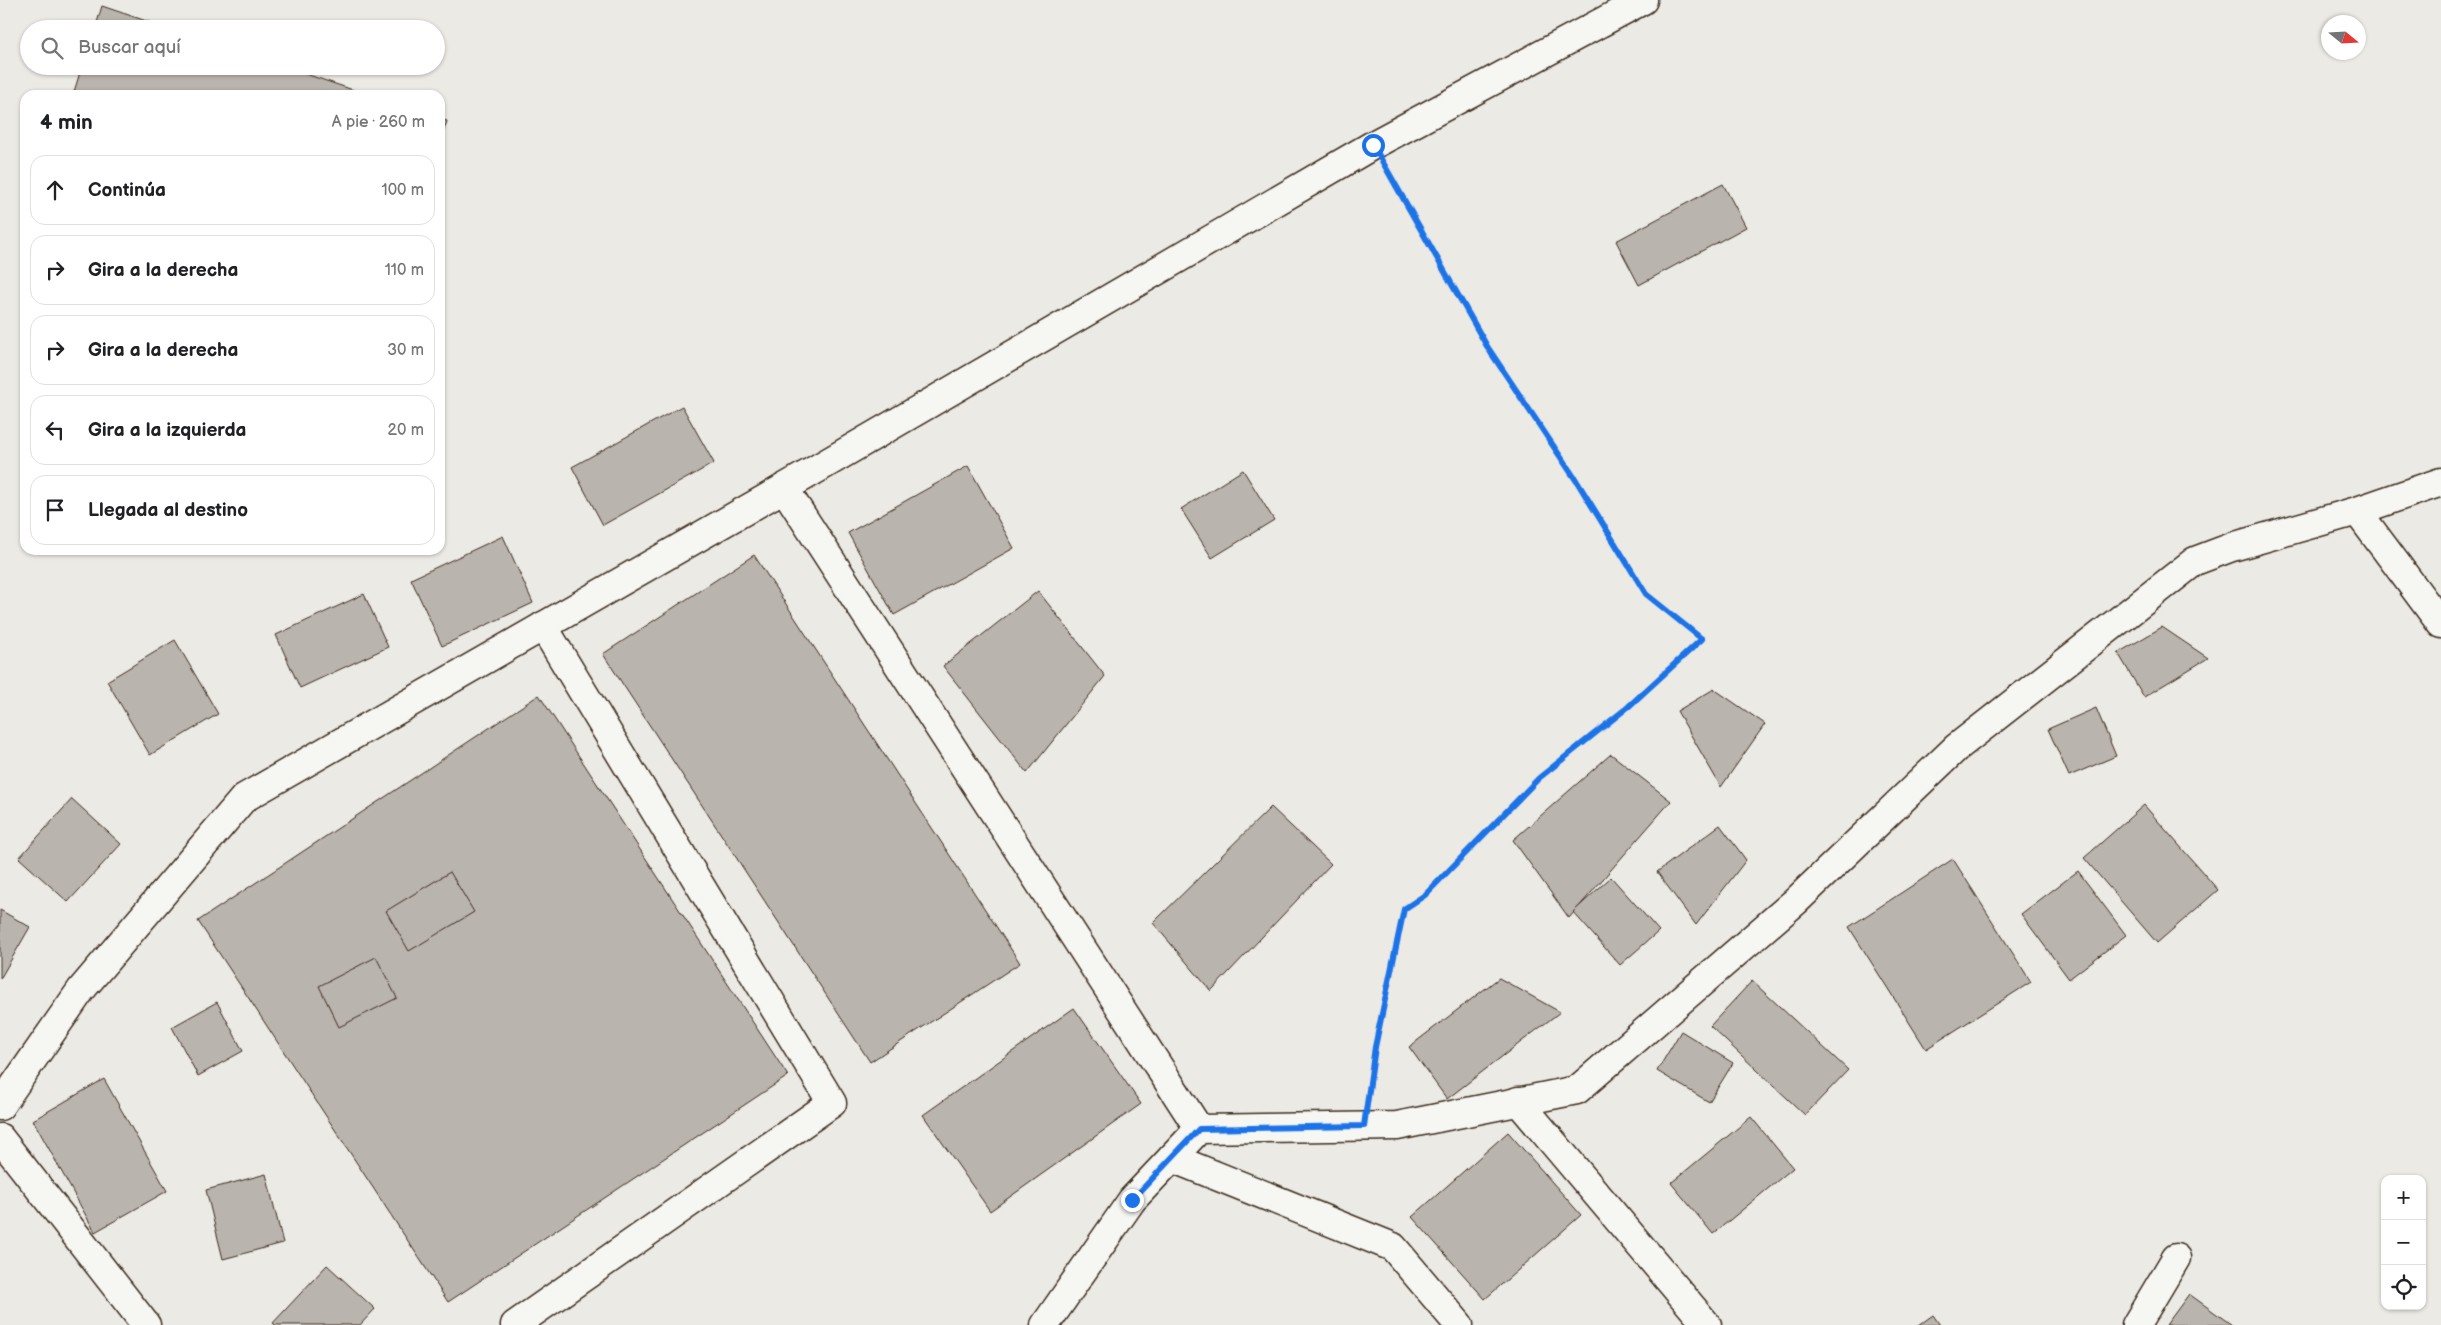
<!DOCTYPE html>
<html lang="es">
<meta charset="utf-8">
<style>
body{margin:0;font-family:"Balsamiq Sans",sans-serif;background:#f6f6f6;color:#202124}
.controls{position:absolute;right:15px;bottom:15px;display:grid;overflow:hidden;border-radius:10px;box-shadow:0 1px 4px #0004}
.controls button{width:45px;height:45px;display:grid;place-items:center;padding:0;border:0;border-bottom:1px solid #e0e0e0;background:#fff;color:#202124;font:25px sans-serif}
.compass{position:absolute;left:2321px;top:15px;width:45px;height:45px;border-radius:50%;background:#fff;box-shadow:0 1px 4px #0004;rotate:108deg}
.stop{position:absolute;width:15px;height:15px;margin:-11px;border:4px solid #1a73e8;border-radius:50%;background:#fff}
.stop.end{background:#1a73e8;border-color:#fff;box-shadow:0 1px 5px #0008}
.list{margin:0;padding:0;list-style:none}
h2{display:flex;justify-content:space-between;align-items:center;height:65px;margin:0;padding:0 20px;font-size:21px}
h2 small{font-size:16px;font-weight:400;color:#757577}
.list li{display:grid;grid-template-columns:32px 1fr auto;gap:15px;align-items:center;box-sizing:border-box;height:70px;margin:0 10px 10px;padding:0 10px;border:1px solid #e0e0e0;border-radius:15px}
.list b{display:block;font-size:19px;white-space:nowrap}
.list em{font-size:16px;font-style:normal;color:#757577}
.icon{flex:none;width:28px;height:28px;fill:none;stroke:currentColor;stroke-width:2;stroke-linecap:round;stroke-linejoin:round}
.map{position:relative;flex:none;width:2441px;height:1325px;overflow:hidden}
.search{position:absolute;background:#fff;box-shadow:0 1px 4px #0004;left:20px;top:20px;width:425px;height:55px;display:flex;align-items:center;gap:12px;box-sizing:border-box;padding:0 18px;border-radius:28px;color:#757577;font-size:19px}
.panel{position:absolute;background:#fff;box-shadow:0 1px 4px #0004;left:20px;top:90px;width:425px;height:465px;border-radius:15px}
.map>svg:first-child{display:block}
</style>
<div class="map">
<svg width="2441" height="1325" viewBox="0 0 2441 1325">
<rect width="100%" height="100%" fill="#ebeae5"/>
<filter id="ink" filterUnits="userSpaceOnUse"><feTurbulence type="fractalNoise" baseFrequency=".02" numOctaves="2"/><feDisplacementMap in="SourceGraphic" scale="10" xChannelSelector="R" yChannelSelector="G"/><feConvolveMatrix kernelMatrix="1 2 1 2 8 2 1 2 1" color-interpolation-filters="sRGB"/></filter>
<g filter="url(#ink)">
<g fill="#bab4ae" stroke="#3b2a1e">
<path d="M102,6L170,29H95Z"/>
<path d="M82,66H282L368,95H73Z"/>
<path d="M440,119L447,121L440,143Z"/>
<path d="M1723,184L1746,227L1639,285L1616,241Z"/>
<path d="M682,406L714,463L603,525L572,467Z"/>
<path d="M968,466L1014,548L894,615L848,533Z"/>
<path d="M1243,470L1274,520L1212,558L1181,509Z"/>
<path d="M503,536L533,603L442,646L411,579Z"/>
<path d="M754,555L1020,963L870,1062L603,654Z"/>
<path d="M1038,591L1105,676L1027,773L943,666Z"/>
<path d="M364,594L388,647L300,688L276,635Z"/>
<path d="M2162,627L2208,658L2144,697L2118,653Z"/>
<path d="M175,640L218,714L150,755L107,681Z"/>
<path d="M1714,689L1765,724L1721,787L1677,711Z"/>
<path d="M539,695L788,1076L448,1302L198,921Z"/>
<path d="M2096,708L2116,756L2069,776L2048,729Z"/>
<path d="M1611,754L1671,801L1569,918L1513,840Z"/>
<path d="M72,799L121,844L68,902L19,858Z"/>
<path d="M2144,805L2218,890L2157,943L2084,858Z"/>
<path d="M1271,807L1331,864L1211,991L1153,923Z"/>
<path d="M1720,825L1746,860L1696,925L1657,872Z"/>
<path d="M1953,859L2031,982L1926,1049L1849,927Z"/>
<path d="M2078,871L2126,935L2069,979L2021,914Z"/>
<path d="M450,872L474,912L409,951L386,911Z"/>
<path d="M1611,877L1659,931L1620,965L1573,912Z"/>
<path d="M0,910L30,927L0,979Z"/>
<path d="M376,957L397,998L339,1027L319,986Z"/>
<path d="M1499,978L1560,1012L1447,1099L1409,1047Z"/>
<path d="M1752,981L1848,1070L1805,1115L1710,1026Z"/>
<path d="M217,1002L243,1051L198,1076L172,1027Z"/>
<path d="M1074,1008L1141,1104L990,1211L923,1115Z"/>
<path d="M1681,1031L1733,1063L1709,1102L1657,1071Z"/>
<path d="M104,1079L167,1191L95,1232L33,1120Z"/>
<path d="M1751,1117L1793,1168L1713,1234L1671,1183Z"/>
<path d="M1508,1132L1581,1215L1485,1299L1412,1217Z"/>
<path d="M266,1174L283,1243L223,1259L206,1190Z"/>
<path d="M327,1265L375,1309L360,1325H275L273,1323Z"/>
<path d="M2189,1294L2232,1325H2166Z"/>
<path d="M1933,1315L1940,1325H1919Z"/>
</g>
<g fill="none" stroke-linecap="round" stroke-linejoin="round">
<g stroke="#3b2a1e" stroke-width="31">
<g id="minor">
<path d="M784,488L1199,1129"/>
<path d="M2357,511L2441,624"/>
<path d="M1518,1101L1707,1325"/>
<path d="M0,1106L81,990L244,798L784,488L1373,145L1643,0"/>
<path d="M0,1138L146,1325"/>
<path d="M1172,1158L1393,1247L1459,1325"/>
<path d="M515,1325L832,1103L543,626"/>
<path d="M1045,1325L1132,1200L1199,1129L1397,1126L1577,1090L1796,901L1956,748L2195,561L2232,547L2357,511L2441,482"/>
<path d="M2136,1325L2176,1258"/>
</g>
</g>
<path stroke="#3b2a1e" stroke-width="3" stroke-dasharray="1 4" stroke-linecap="butt" d="M1368,1092L1375,1047L1404,909L1425,895L1539,778L1628,707L1702,639L1646,594L1576,480L1488,348L1390,176"/>
<use href="#minor" stroke="#f6f6f2" stroke-width="28"/>
</g>
</g>
<g fill="none" stroke-linecap="round" stroke-linejoin="round" filter="url(#ink)">
<path stroke="#1a73e8" stroke-width="6" d="M1132,1200L1199,1129L1364,1126L1375,1047L1404,909L1425,895L1539,778L1628,707L1702,639L1646,594L1576,480L1488,348L1373,145"/>
</g>
</svg>
<div class="controls">
<button>+</button>
<button>−</button>
<button><svg class="icon" aria-label="locate" viewBox="0 0 24 24"><circle cx="12" cy="12" r="6"/><path d="M12 2v4M12 18v4M2 12h4M18 12h4"/></svg></button>
</div>
<svg class="compass" viewBox="-18 -18 36 36"><path d="M0-13l5 13h-10z" fill="#e53935"/><path d="M0 13l5-13h-10z" fill="#757577"/></svg>
<div class="stop" style="left:1373px;top:145px"></div>
<div class="stop end" style="left:1132px;top:1200px"></div>
<div class="search"><svg class="icon" aria-label="search" viewBox="0 0 24 24"><circle cx="10" cy="10" r="6"/><path d="M15 15l6 6"/></svg>Buscar aquí</div>
<section class="panel">
<h2>4 min<small>A pie · 260 m</small></h2>
<ul class="list">
<li><svg class="icon" aria-label="ahead" viewBox="0 0 24 24"><path d="M12 20V5M6 11l6-6 6 6"/></svg><div><b>Continúa</b></div><em>100 m</em></li>
<li><svg class="icon" aria-label="right" viewBox="0 0 24 24"><path d="M7 20v-9h11M14 6l5 5-5 5"/></svg><div><b>Gira a la derecha</b></div><em>110 m</em></li>
<li><svg class="icon" aria-label="right" viewBox="0 0 24 24"><path d="M7 20v-9h11M14 6l5 5-5 5"/></svg><div><b>Gira a la derecha</b></div><em>30 m</em></li>
<li><svg class="icon" aria-label="left" viewBox="0 0 24 24"><path d="M17 20v-9H6M10 6l-5 5 5 5"/></svg><div><b>Gira a la izquierda</b></div><em>20 m</em></li>
<li><svg class="icon" aria-label="arrive" viewBox="0 0 24 24"><path d="M6 21V4h12l-3 4 3 4H6"/></svg><div><b>Llegada al destino</b></div></li>
</ul>
</section>
</div>
